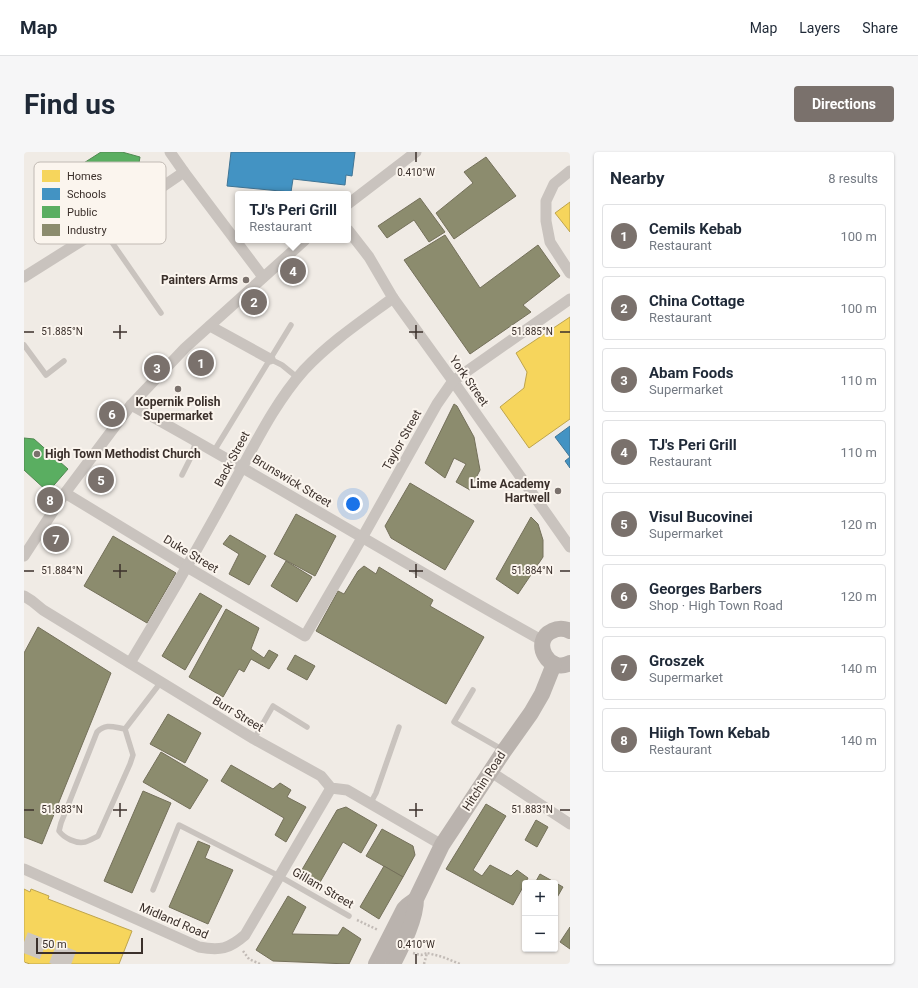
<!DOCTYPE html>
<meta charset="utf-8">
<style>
body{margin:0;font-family:Roboto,sans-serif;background:#f6f6f7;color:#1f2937}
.controls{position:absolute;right:12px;bottom:12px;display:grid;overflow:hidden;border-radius:4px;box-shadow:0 1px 3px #0004}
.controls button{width:36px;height:36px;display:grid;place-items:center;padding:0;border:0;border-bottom:1px solid #e0e1e3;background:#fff;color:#1f2937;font:20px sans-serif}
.scale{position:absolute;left:12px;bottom:10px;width:107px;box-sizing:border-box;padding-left:4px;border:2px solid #3b302b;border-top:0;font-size:11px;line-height:14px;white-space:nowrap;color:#3b302b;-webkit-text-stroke:3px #fbf5ee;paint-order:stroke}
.you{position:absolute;left:329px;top:352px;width:14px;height:14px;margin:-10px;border:3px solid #fff;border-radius:50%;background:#1a73e8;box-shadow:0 0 0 6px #1a73e833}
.badge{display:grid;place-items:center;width:26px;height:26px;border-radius:50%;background:#7a716c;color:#fff;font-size:13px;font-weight:700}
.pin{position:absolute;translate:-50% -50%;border:2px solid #fff;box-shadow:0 1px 4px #0006}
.popup{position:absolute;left:211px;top:39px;width:116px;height:52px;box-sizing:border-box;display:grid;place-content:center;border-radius:4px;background:#fff;filter:drop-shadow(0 1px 3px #0005);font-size:13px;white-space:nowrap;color:#747a83}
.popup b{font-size:15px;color:#1f2937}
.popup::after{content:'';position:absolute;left:50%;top:100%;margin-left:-8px;border:8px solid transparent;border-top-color:#fff}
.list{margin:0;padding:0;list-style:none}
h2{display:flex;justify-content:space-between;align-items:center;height:52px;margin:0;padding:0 16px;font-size:17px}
h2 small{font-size:13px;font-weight:400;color:#747a83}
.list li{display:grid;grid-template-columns:26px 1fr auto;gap:12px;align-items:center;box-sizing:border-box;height:64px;margin:0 8px 8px;padding:0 8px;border:1px solid #e0e1e3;border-radius:4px}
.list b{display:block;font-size:15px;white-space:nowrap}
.list p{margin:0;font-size:13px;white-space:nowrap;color:#747a83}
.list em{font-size:13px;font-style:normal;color:#747a83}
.map{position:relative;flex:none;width:546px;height:812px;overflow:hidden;border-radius:4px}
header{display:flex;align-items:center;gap:24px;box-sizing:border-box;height:56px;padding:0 20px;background:#fff;border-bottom:1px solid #e0e1e3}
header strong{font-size:19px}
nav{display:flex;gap:22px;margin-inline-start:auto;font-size:14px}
.intro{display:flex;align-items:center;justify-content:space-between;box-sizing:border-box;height:96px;padding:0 24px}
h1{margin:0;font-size:28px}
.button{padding:10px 18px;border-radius:4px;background:#7a716c;color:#fff;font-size:14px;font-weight:700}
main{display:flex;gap:24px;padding:0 24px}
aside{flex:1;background:#fff;border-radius:4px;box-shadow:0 1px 3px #0004}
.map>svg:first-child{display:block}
</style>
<header>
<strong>Map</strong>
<nav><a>Map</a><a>Layers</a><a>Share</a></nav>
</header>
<div class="intro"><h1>Find us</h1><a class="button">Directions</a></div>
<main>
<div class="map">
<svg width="546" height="812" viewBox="0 0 546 812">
<rect width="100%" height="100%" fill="#f0ebe5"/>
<g fill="#f6d55c" stroke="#bea44d">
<path d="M546,50V80L531,61Z"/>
<path d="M546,165V267L505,296L476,255L500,236L503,220L492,201Z"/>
<path d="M0,737L6,740L7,737L25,744L24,747L108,779L95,812H6L0,810Z"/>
</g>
<g fill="#4393c3" stroke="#417595">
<path d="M207,0H331L328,24L322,23L321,33L269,27L267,40L203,34Z"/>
<path d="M546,274V316L541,309L546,305L531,285Z"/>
</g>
<g fill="#5aae61" stroke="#518851">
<path d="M77,0H98L116,5L115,11L108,16L114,26L53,66L30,30Z"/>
<path d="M0,286L10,287L44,317L24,340L0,318Z"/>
</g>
<g fill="#8c8c6e" stroke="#74705a">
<path d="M462,5L492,44L430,87L412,61L449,31L440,20Z"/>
<path d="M396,46L421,80L405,90L390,68L363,86L354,74Z"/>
<path d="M421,83L456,136L514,93L536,124L499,153L507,160L446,202L380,108Z"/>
<path d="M430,252L433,254L450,285L456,318L446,338L432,330L442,312L430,306L421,326L401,311Z"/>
<path d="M386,331L450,369L421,418L367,386L361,374Z"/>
<path d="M272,362L312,384L291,424L250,402Z"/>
<path d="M507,365L514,372L519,388V405L494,442L472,427Z"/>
<path d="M206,383L242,404L225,433L205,422L215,402L199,392Z"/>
<path d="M89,384L152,421L123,471L60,434Z"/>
<path d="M262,409L288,425L273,450L247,434Z"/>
<path d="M340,414L352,422L355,415L409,448L406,454L460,485L422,552L292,479L314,439L320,442L334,419Z"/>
<path d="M176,441L198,454L161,518L138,504Z"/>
<path d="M202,457L235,476L227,497L240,506L245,498L254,503L245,517L227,507L220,520L215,517L199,545L165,525Z"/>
<path d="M14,475L87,521L18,692L0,685V501Z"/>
<path d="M271,503L291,514L283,528L263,517Z"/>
<path d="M144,562L177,581L161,611L126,592Z"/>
<path d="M137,600L184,628L166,657L119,630Z"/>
<path d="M207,613L249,637L256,631L267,638L263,645L282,655L262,690L251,683L260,666L197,629Z"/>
<path d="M119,639L147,651L108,741L80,729Z"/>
<path d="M462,652L482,664L449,718L458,724L466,713L487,724L493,718L504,726L489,753L422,717Z"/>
<path d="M322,655L353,673L337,701L319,690L295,732L276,721L313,658Z"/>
<path d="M512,668L524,675L513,695L501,688Z"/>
<path d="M358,677L389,694L391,703L379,725L342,704Z"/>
<path d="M174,689L186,694L181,706L209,718L184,772L145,755Z"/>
<path d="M360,714L379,725L355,767L336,755Z"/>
<path d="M516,722L539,735L531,749V731H511Z"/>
<path d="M264,744L282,755L268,782L314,783L319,775L337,787L325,812L249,809L232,798Z"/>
<path d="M546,775V797L536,790Z"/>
</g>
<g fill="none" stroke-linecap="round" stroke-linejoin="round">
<path stroke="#ccc6c0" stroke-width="21" stroke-dasharray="21 10" stroke-linecap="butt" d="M0,790L57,812"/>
<g stroke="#c2bbb6" stroke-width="2.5" stroke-dasharray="2 2" stroke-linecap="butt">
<path d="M333,768L354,778"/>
<path d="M219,799L225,807L236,812"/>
<path d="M389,801L397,803L403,801"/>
<path d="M400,812L403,801L419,805L436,812"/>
</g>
<g stroke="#c9c3be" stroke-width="5.5">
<path d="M78,76L137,161"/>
<path d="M0,193L22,223L40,209"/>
<path d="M246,207L258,213L274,226"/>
<path d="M190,299L267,173"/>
<path d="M158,323L166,307L172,289"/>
<path d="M449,538L430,570L479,598"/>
<path d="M101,577L109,603L106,612L74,684C70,686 65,689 61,690C52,692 40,686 35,679L37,671L73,580C82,571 89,575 101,577L137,530"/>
<path d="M230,587L249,554L283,575"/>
<path d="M346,652L352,641L375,575"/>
<path d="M129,738L155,673L255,724L325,764"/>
</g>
<g stroke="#c9c3be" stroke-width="11">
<path d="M146,0L160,20L239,125"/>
<path d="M546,19L530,32L522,49V69L526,90L546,121"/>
<path d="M324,52L392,0"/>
<path d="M324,78L345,105L369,146L429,229L546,395"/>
<path d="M0,125L78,76L160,20"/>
<path d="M186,174L246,207"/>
<path d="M107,253C246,329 380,412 519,489"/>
<path d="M41,341L163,415L281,484L338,386L413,252L429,229L546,147"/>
<path d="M0,404L41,341L107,253L161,196L281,88"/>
<path d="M0,444L8,449L19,458L230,587L297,624L307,636L323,638L418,693"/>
<path d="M106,511C140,455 173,398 204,341C228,299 248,254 280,218C306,190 339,168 369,146"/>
<path d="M467,620L546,672"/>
<path d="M0,717L175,795C196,799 205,797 221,783L307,636"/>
</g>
<g stroke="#bab3ae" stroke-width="16">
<path d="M546,479C540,476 534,476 528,479C506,489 525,523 546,511"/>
<path d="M352,812L380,757L384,753L391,748"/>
<path d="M369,812C378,794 392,767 392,747L418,693L480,599L507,561L518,542L530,512"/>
</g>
</g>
<path fill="none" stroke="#3b302b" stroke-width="1.5" d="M392,0V10M96,173V187M392,173V187M0,180H10M89,180H103M385,180H399M536,180H546M96,412V426M392,412V426M0,419H10M89,419H103M385,419H399M536,419H546M96,651V665M392,651V665M0,658H10M89,658H103M385,658H399M536,658H546M392,802V812"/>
<g fill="#7a716c" stroke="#fbf5ee" stroke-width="1.5">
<circle cx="222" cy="128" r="4"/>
<circle cx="154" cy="237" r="4"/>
<circle cx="13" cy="302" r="4"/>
<circle cx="534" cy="339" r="4"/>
</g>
<g text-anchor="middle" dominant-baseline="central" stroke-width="4" stroke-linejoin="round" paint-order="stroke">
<g font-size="12" font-weight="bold" fill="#3b302b" stroke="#fbf5ee" text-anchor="end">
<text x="214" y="128">Painters Arms</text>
<text x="154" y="250" text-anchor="middle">Kopernik Polish<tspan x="154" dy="14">Supermarket</tspan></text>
<text x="21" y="302" text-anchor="start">High Town Methodist Church</text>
<text x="526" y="332">Lime Academy<tspan x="526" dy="14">Hartwell</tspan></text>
</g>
<g font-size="12" fill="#3b302b" stroke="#fbf5ee">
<text transform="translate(445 229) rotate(55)">York Street</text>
<text transform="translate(378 288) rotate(-61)">Taylor Street</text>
<text transform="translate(208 307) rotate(-62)">Back Street</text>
<text transform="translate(268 329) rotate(31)">Brunswick Street</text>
<text transform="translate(167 402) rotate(31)">Duke Street</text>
<text transform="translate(214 562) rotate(31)">Burr Street</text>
<text transform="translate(460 629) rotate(-57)">Hitchin Road</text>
<text transform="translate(299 736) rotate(30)">Gillam Street</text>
<text transform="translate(150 769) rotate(23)">Midland Road</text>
</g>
</g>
<rect x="10" y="10" width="132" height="82" rx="6" fill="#fbf5ee" stroke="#c1bab4" stroke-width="1"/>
<rect x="18" y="18" width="18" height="12" fill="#f6d55c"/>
<rect x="18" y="36" width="18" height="12" fill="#4393c3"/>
<rect x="18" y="54" width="18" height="12" fill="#5aae61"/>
<rect x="18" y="72" width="18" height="12" fill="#8c8c6e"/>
<g font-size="11" fill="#3b302b">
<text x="43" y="28">Homes</text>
<text x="43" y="46">Schools</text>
<text x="43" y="64">Public</text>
<text x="43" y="82">Industry</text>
</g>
<g font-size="10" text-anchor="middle" fill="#3b302b" stroke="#fbf5ee" stroke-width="4" stroke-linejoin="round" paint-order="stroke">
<text x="392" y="24">0.410°W</text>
<text x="38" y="183">51.885°N</text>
<text x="508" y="183">51.885°N</text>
<text x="38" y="422">51.884°N</text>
<text x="508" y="422">51.884°N</text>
<text x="38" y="661">51.883°N</text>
<text x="508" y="661">51.883°N</text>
<text x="392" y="796">0.410°W</text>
</g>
</svg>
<div class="controls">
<button>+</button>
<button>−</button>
</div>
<div class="scale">50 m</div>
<div class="you"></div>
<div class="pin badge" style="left:177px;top:211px">1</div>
<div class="pin badge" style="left:230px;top:150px">2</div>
<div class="pin badge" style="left:133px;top:216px">3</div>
<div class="pin badge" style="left:269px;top:119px">4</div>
<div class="popup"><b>TJ's Peri Grill</b>Restaurant</div>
<div class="pin badge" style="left:77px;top:328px">5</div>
<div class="pin badge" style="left:88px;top:262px">6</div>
<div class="pin badge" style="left:32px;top:387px">7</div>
<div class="pin badge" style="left:26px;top:348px">8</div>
</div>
<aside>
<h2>Nearby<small>8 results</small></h2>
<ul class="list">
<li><span class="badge">1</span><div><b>Cemils Kebab</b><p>Restaurant</p></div><em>100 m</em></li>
<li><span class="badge">2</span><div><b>China Cottage</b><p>Restaurant</p></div><em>100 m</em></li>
<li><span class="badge">3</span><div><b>Abam Foods</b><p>Supermarket</p></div><em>110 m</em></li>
<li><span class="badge">4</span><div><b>TJ's Peri Grill</b><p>Restaurant</p></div><em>110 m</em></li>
<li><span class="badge">5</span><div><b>Visul Bucovinei</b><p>Supermarket</p></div><em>120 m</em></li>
<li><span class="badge">6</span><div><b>Georges Barbers</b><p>Shop · High Town Road</p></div><em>120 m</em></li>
<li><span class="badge">7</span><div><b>Groszek</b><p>Supermarket</p></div><em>140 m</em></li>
<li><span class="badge">8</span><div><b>Hiigh Town Kebab</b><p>Restaurant</p></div><em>140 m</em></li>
</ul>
</aside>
</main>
